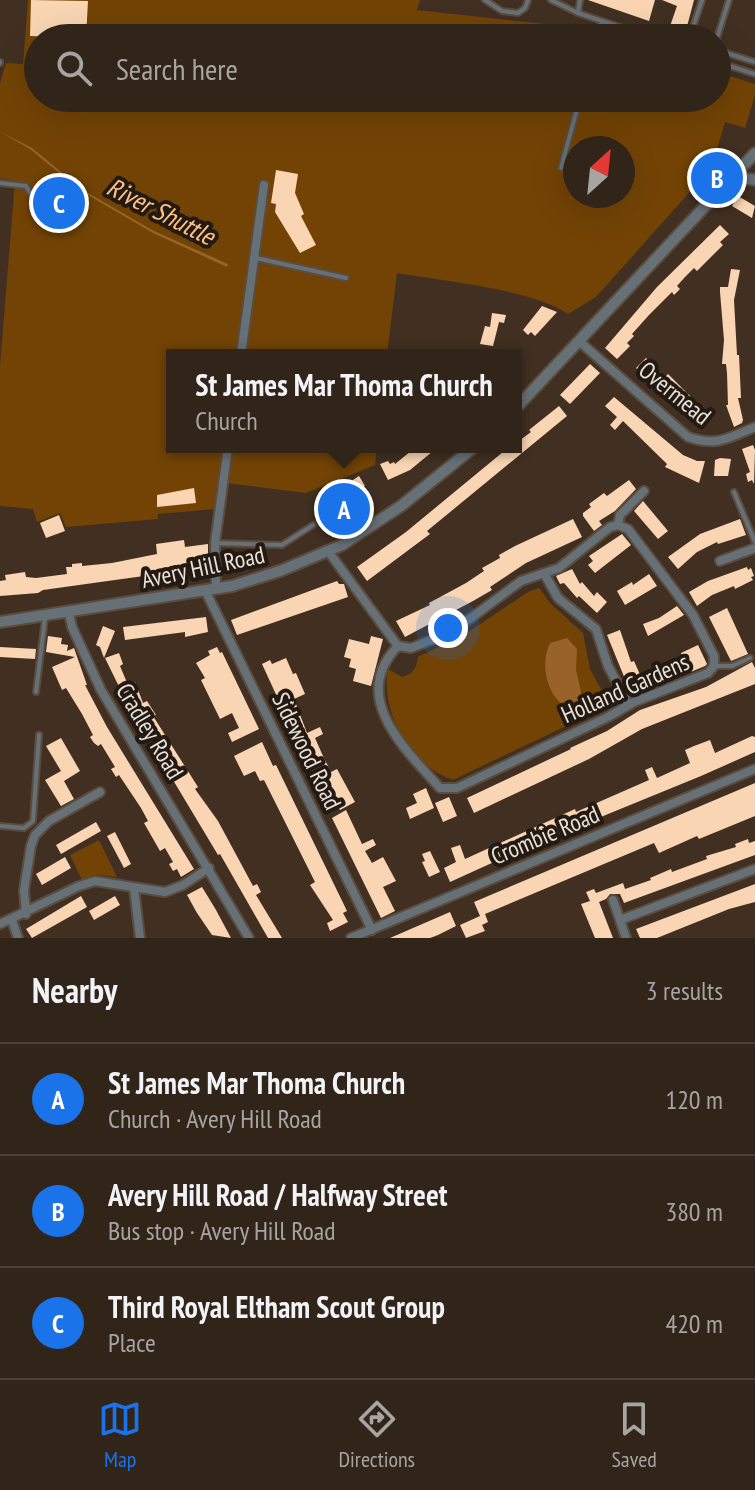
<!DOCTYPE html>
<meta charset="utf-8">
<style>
body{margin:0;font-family:"PT Sans Narrow",sans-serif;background:#392c22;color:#f1f3f6}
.compass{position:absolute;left:563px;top:136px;width:72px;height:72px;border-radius:50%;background:#312419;box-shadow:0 8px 32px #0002;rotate:27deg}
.you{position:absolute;left:448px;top:628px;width:28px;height:28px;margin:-20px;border:6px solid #fff;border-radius:50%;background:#1a73e8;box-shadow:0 0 0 12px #1a73e833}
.badge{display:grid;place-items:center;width:52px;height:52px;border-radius:50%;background:#1a73e8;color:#fff;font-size:26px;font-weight:700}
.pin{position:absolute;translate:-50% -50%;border:4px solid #fff;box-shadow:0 2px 8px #0006}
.popup{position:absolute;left:166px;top:349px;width:356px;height:104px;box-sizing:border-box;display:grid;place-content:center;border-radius:0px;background:#312419;filter:drop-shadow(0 2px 6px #0005);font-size:26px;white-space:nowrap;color:#a8a4a2}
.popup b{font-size:30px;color:#f1f3f6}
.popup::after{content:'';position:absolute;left:50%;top:100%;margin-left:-16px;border:16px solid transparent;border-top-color:#312419}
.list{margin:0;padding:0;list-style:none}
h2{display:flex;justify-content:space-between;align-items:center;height:104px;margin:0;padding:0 32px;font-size:34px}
h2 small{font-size:26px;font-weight:400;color:#a8a4a2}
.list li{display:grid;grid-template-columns:52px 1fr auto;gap:24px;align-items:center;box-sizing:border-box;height:112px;padding:0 32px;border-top:2px solid #4c4138}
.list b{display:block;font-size:30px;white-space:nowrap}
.list p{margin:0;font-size:26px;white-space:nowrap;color:#a8a4a2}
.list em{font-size:26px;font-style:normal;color:#a8a4a2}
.icon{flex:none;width:44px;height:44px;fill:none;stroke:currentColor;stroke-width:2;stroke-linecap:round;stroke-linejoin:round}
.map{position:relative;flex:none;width:755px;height:938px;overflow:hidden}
.search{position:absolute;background:#312419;box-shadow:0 8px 32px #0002;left:24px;right:24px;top:24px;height:88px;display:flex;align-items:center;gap:20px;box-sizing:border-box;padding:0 28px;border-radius:44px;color:#a8a4a2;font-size:30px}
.sheet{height:440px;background:#312419}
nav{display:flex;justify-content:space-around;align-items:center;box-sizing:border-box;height:112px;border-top:2px solid #4c4138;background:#312419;font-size:22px;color:#a8a4a2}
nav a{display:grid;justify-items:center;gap:4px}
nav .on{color:#1a73e8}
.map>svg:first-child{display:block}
</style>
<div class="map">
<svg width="755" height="938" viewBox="0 0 755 938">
<rect width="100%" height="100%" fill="#413021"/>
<g fill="#724305" fill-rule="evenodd">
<path d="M28,0H420L417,10L581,28L612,38H38V98H717V72L755,84V95L745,128L725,122L712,167L596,297L568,314C532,289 442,281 397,273L387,355H172V447H377L375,465L306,493L219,482L216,509L158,514V519L66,527L60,513L37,522L33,509L0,506V366L15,181L0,178V83L6,63L23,64ZM575,148H623V196H575Z"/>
<path d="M539,588L551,604L583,633L590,669L610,705L453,780C411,766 380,713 388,669L402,677C414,673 416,669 418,657L467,633L528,592Z"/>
<path d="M99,840L117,877L98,875L82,880L70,855Z"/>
</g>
<g fill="#986329">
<path d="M0,132L32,148L83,190L152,230L228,264L227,267L153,233L81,191L30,149Z"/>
<path d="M567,638L577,649L576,670L582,696L579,703L566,707C546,695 540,663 550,643Z"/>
</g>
<g fill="#f9d5b3">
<path d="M31,0L88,1L86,38L30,36Z"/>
<path d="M588,0H655L649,21Z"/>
<path d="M662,0H694L684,38L667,35L677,6Z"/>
<path d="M276,170L298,174L295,193L304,214L301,216L316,245L300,253L275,212L276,204L271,203Z"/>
<path d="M49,192L71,195L69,213L47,210Z"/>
<path d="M738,196L755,206L752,218L732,206Z"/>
<path d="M720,225L729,234L720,242L723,245L697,271L694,268L685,277L677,286L680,289L674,295L672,292L649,315L632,334L634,336L627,343L630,346L617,359L605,348L657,287Z"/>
<path d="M731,269L740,270L734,300L737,355H739L741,398H738L743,420L742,423L734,427L726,405H728L727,373L726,364H722L724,340L720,292V287H728Z"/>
<path d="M542,306L557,312L535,336L531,332L528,335L523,330Z"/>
<path d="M492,313L506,315L504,323L499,322L493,346L480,344L485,326L490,327Z"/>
<path d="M646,358L665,377L668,374L698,404L688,413L657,382L654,385L636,368Z"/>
<path d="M590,364L600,373L570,404L560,395Z"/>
<path d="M614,397L683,455L697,461H705L699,483L665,467L667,464L623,421L615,430L610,425L617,417L605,406Z"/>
<path d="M559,406L567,416L427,531L430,534L367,581L357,567L406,532L509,447H516V443L531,432L529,430Z"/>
<path d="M753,445L755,450L754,484L752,480L748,482L746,474L750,472L742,449Z"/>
<path d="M416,447H438L410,470L388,480L380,464L388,461L390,464L394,462L395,464Z"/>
<path d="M720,458L731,459L728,476H714L715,460Z"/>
<path d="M359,476L365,486L350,496L357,508L326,527L314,506Z"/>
<path d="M629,480L636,489L615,511L599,521L602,525L594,531L583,516V513L591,507L589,504L604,493L607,496Z"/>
<path d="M194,488L196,503L157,507V495Z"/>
<path d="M643,501L668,531L658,539L634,511Z"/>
<path d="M59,515L65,531L46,538L40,523Z"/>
<path d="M573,519L582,537L526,563L490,587L492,590L473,601L405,637L396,621L430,605L429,603L466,583L484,571L482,568L500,558L499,555L515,546Z"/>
<path d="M740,519L746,535L718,544L717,542L697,552L678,569L668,557L700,534Z"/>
<path d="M622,534L631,545L595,573L588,565L593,561L589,556Z"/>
<path d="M184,540L185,547L208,544V561L180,565L151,575L43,590L38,593L0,596V581L6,580L5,575L25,572L26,577L36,578L67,574L66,567H72V564L82,563V566L112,563L157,554L156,544Z"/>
<path d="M747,567L748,570L751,568L754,576L751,577L753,580L735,589L734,586L712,595L697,606L689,592L708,581Z"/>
<path d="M572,569L580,584L582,582L594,596L597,592L607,602L597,613L579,596L577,598L564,583L560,584L556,576Z"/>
<path d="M649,574L657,586L625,605L617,591L632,582L633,585Z"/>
<path d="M337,581L339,584H344L348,597L237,635L231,620Z"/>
<path d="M677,606L684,615L648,636L643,624L659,618Z"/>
<path d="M727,608L748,654L731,661L709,617Z"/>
<path d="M206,617L208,632L185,637V632L125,640L123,627Z"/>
<path d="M103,626L115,631L104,658L100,647L96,645Z"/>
<path d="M620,630L631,662L634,661L646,688L634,693L628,677L625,679L607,635Z"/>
<path d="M48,636L62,638L61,644L68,645L67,651L74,648L87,685H85L107,727L194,869L181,877L177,869L173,871L169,864L173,862L165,848L160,851L144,823L148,821L141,808L119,775L116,777L111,769L115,767L101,744L98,746L94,743L90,737L93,735L82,714L66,688L62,690L52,667L75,657L46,652Z"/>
<path d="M371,636L383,639L371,686L353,681L356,669L349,667L351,659L344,657L349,639L369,644Z"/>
<path d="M698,645L707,664L705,666L669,681L667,677L663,678L658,667L682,657L681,653Z"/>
<path d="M0,647L36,649L35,659L0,657Z"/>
<path d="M217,647L220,653L222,652L259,729L232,742L228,733L239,728L232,713L220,719L201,680L205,678L196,663L210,655L208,651Z"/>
<path d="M119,653L123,664L120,666L128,685L135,682L143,703L147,701L156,715L153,716L198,787L195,789L218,821L253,886L257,884L261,892L256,895L282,938H268L220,854L218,855L128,705L105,658Z"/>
<path d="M286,658L293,674L296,673L305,694L294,699L307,733L320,727L323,734L315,738L323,756L331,772L337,769L355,802L340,810L321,773L314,777L262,664L270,660L272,664Z"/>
<path d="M752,662L755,668V684L642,729L589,759L474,813L467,798L571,749L570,748L607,731L640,710L706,687Z"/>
<path d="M752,736L755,737V752L701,776L525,848L450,882L444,868L456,862L451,848L460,845L465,859L575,809L576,812L649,780L645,770L652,767L657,778L690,763L685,750L694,746L710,740L715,753Z"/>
<path d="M61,738L80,771L64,781L74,799L61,806L45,780L61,771L46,746Z"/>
<path d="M262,742L273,766L276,765L347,911L343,913L348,922L330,931L327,923L333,920L310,885L315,882L264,780L260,781L255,771L244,776L234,756Z"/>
<path d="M755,783V816L699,839L697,836L659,853L654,843L485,914L488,922L482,925L485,931L466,938L460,925L480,916L474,902Z"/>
<path d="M426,788L434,808L410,819L406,808L417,803L413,794Z"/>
<path d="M449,797L457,816L443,822L435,803Z"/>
<path d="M346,810L362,844L373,839L376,845L365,851L372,863L383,857L396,881L383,887L395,911L381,918L332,818Z"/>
<path d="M96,822L101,831L61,854L56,845Z"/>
<path d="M115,832L131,864L124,868L107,836Z"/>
<path d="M748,839L749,843L755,841V855L624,903L620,894H610L606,899L599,902L613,938H595L581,904L590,901L586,892L594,889L596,893L623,883L625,889L651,880L650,878L671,869L672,872L707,859L706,856L736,847L735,844Z"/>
<path d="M430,851L440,872L429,877L422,862L425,861L422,854Z"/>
<path d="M65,857L71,868L42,885L36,874Z"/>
<path d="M755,884V902L729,909L657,938H640L636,929Z"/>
<path d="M202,887L216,910L231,938L212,935L197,913L187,895Z"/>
<path d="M81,896L87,907L32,938L26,929Z"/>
<path d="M115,896L120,905L94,920L89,911Z"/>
<path d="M450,912L456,926L438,935L430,938H390Z"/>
</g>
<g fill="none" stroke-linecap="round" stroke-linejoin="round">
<g stroke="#5c4c3e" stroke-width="8">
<g id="service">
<path d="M485,0L502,11L518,13L525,8L528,0"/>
<path d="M551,0L578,13L653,38"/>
<path d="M578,13L580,0"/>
<path d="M597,38L602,21"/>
<path d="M693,38L692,30L702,0"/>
<path d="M717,38L729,0"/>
<path d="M717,43L720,51L717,53"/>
<path d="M720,51L755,62"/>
<path d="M717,62L755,74"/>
<path d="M0,63V62"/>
<path d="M561,168L580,98"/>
<path d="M0,183L26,186L36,203"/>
<path d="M256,258L346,278"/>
<path d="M734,492L755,542"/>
<path d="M215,543L282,545L313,525"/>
<path d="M716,666H732L750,658"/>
<path d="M36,692L45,618"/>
<path d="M0,826L24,828L33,821L39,735"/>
</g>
</g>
<g stroke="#5c4c3e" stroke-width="12">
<g id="minor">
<path d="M579,341L688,437C717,447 728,438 755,427"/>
<path d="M241,355L264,185"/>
<path d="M618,525L620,515L644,491"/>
<path d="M328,551L398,646L411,648L434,639L471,618L521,581L559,568L610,527L618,525L628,529L693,615L714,656V666L708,673L634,702L608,717L457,788H440C406,750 348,697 398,646"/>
<path d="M720,561L755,548"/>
<path d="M545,575L558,598L596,629L608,666L629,705"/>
<path d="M216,588L215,543L228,447"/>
<path d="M205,590L372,930"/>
<path d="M69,613L72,627L101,690L249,938"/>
<path d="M134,888L140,938"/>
<path d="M613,900L620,920"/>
<path d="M26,914L24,890L31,846L35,835L49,821L100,792"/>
<path d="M12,920L18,938"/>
<path d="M0,924L79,886L95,881L165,892L183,885L209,868"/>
<path d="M351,938L755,769"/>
<path d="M626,938L620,920L755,869"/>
</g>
</g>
<g stroke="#5c4c3e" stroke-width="14">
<g id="tertiary">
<path d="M733,176L755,180"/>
<path d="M516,408L755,153"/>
<path d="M0,622L232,586L280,571L342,545L401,506L474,447"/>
</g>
</g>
<use href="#service" stroke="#667177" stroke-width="4"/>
<use href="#minor" stroke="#667177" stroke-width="8"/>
<use href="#tertiary" stroke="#667177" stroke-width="10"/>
</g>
<g text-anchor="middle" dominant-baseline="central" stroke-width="8" stroke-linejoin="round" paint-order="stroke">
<g font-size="24" fill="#eae0d6" stroke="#221a13">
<text transform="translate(675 393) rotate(39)">Overmead</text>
<text transform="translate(203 567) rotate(-12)">Avery Hill Road</text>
<text transform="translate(625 688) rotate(-24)">Holland Gardens</text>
<text transform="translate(150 731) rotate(59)">Cradley Road</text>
<text transform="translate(307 751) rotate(64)">Sidewood Road</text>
<text transform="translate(545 835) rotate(-23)">Crombie Road</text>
</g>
<g font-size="26" font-style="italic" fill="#fec185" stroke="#221a13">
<text transform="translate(161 211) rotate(27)">River Shuttle</text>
</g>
</g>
</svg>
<svg class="compass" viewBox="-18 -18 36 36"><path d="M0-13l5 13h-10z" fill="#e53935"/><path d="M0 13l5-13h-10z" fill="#a8a4a2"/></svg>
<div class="you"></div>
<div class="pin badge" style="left:344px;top:509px">A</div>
<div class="popup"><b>St James Mar Thoma Church</b>Church</div>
<div class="pin badge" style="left:717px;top:178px">B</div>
<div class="pin badge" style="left:59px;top:203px">C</div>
<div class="search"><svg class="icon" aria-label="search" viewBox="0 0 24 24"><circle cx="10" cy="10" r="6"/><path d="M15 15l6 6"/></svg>Search here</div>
</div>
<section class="sheet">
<h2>Nearby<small>3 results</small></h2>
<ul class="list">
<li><span class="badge">A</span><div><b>St James Mar Thoma Church</b><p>Church · Avery Hill Road</p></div><em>120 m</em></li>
<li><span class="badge">B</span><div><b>Avery Hill Road / Halfway Street</b><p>Bus stop · Avery Hill Road</p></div><em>380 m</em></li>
<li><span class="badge">C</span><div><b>Third Royal Eltham Scout Group</b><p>Place</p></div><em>420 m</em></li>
</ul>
</section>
<nav>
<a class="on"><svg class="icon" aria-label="map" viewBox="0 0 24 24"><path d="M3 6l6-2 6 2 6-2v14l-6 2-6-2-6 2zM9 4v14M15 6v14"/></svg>Map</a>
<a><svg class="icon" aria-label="directions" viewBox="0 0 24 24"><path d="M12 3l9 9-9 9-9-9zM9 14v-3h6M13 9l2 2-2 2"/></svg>Directions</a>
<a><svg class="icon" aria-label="saved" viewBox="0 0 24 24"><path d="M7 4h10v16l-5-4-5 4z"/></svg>Saved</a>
</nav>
